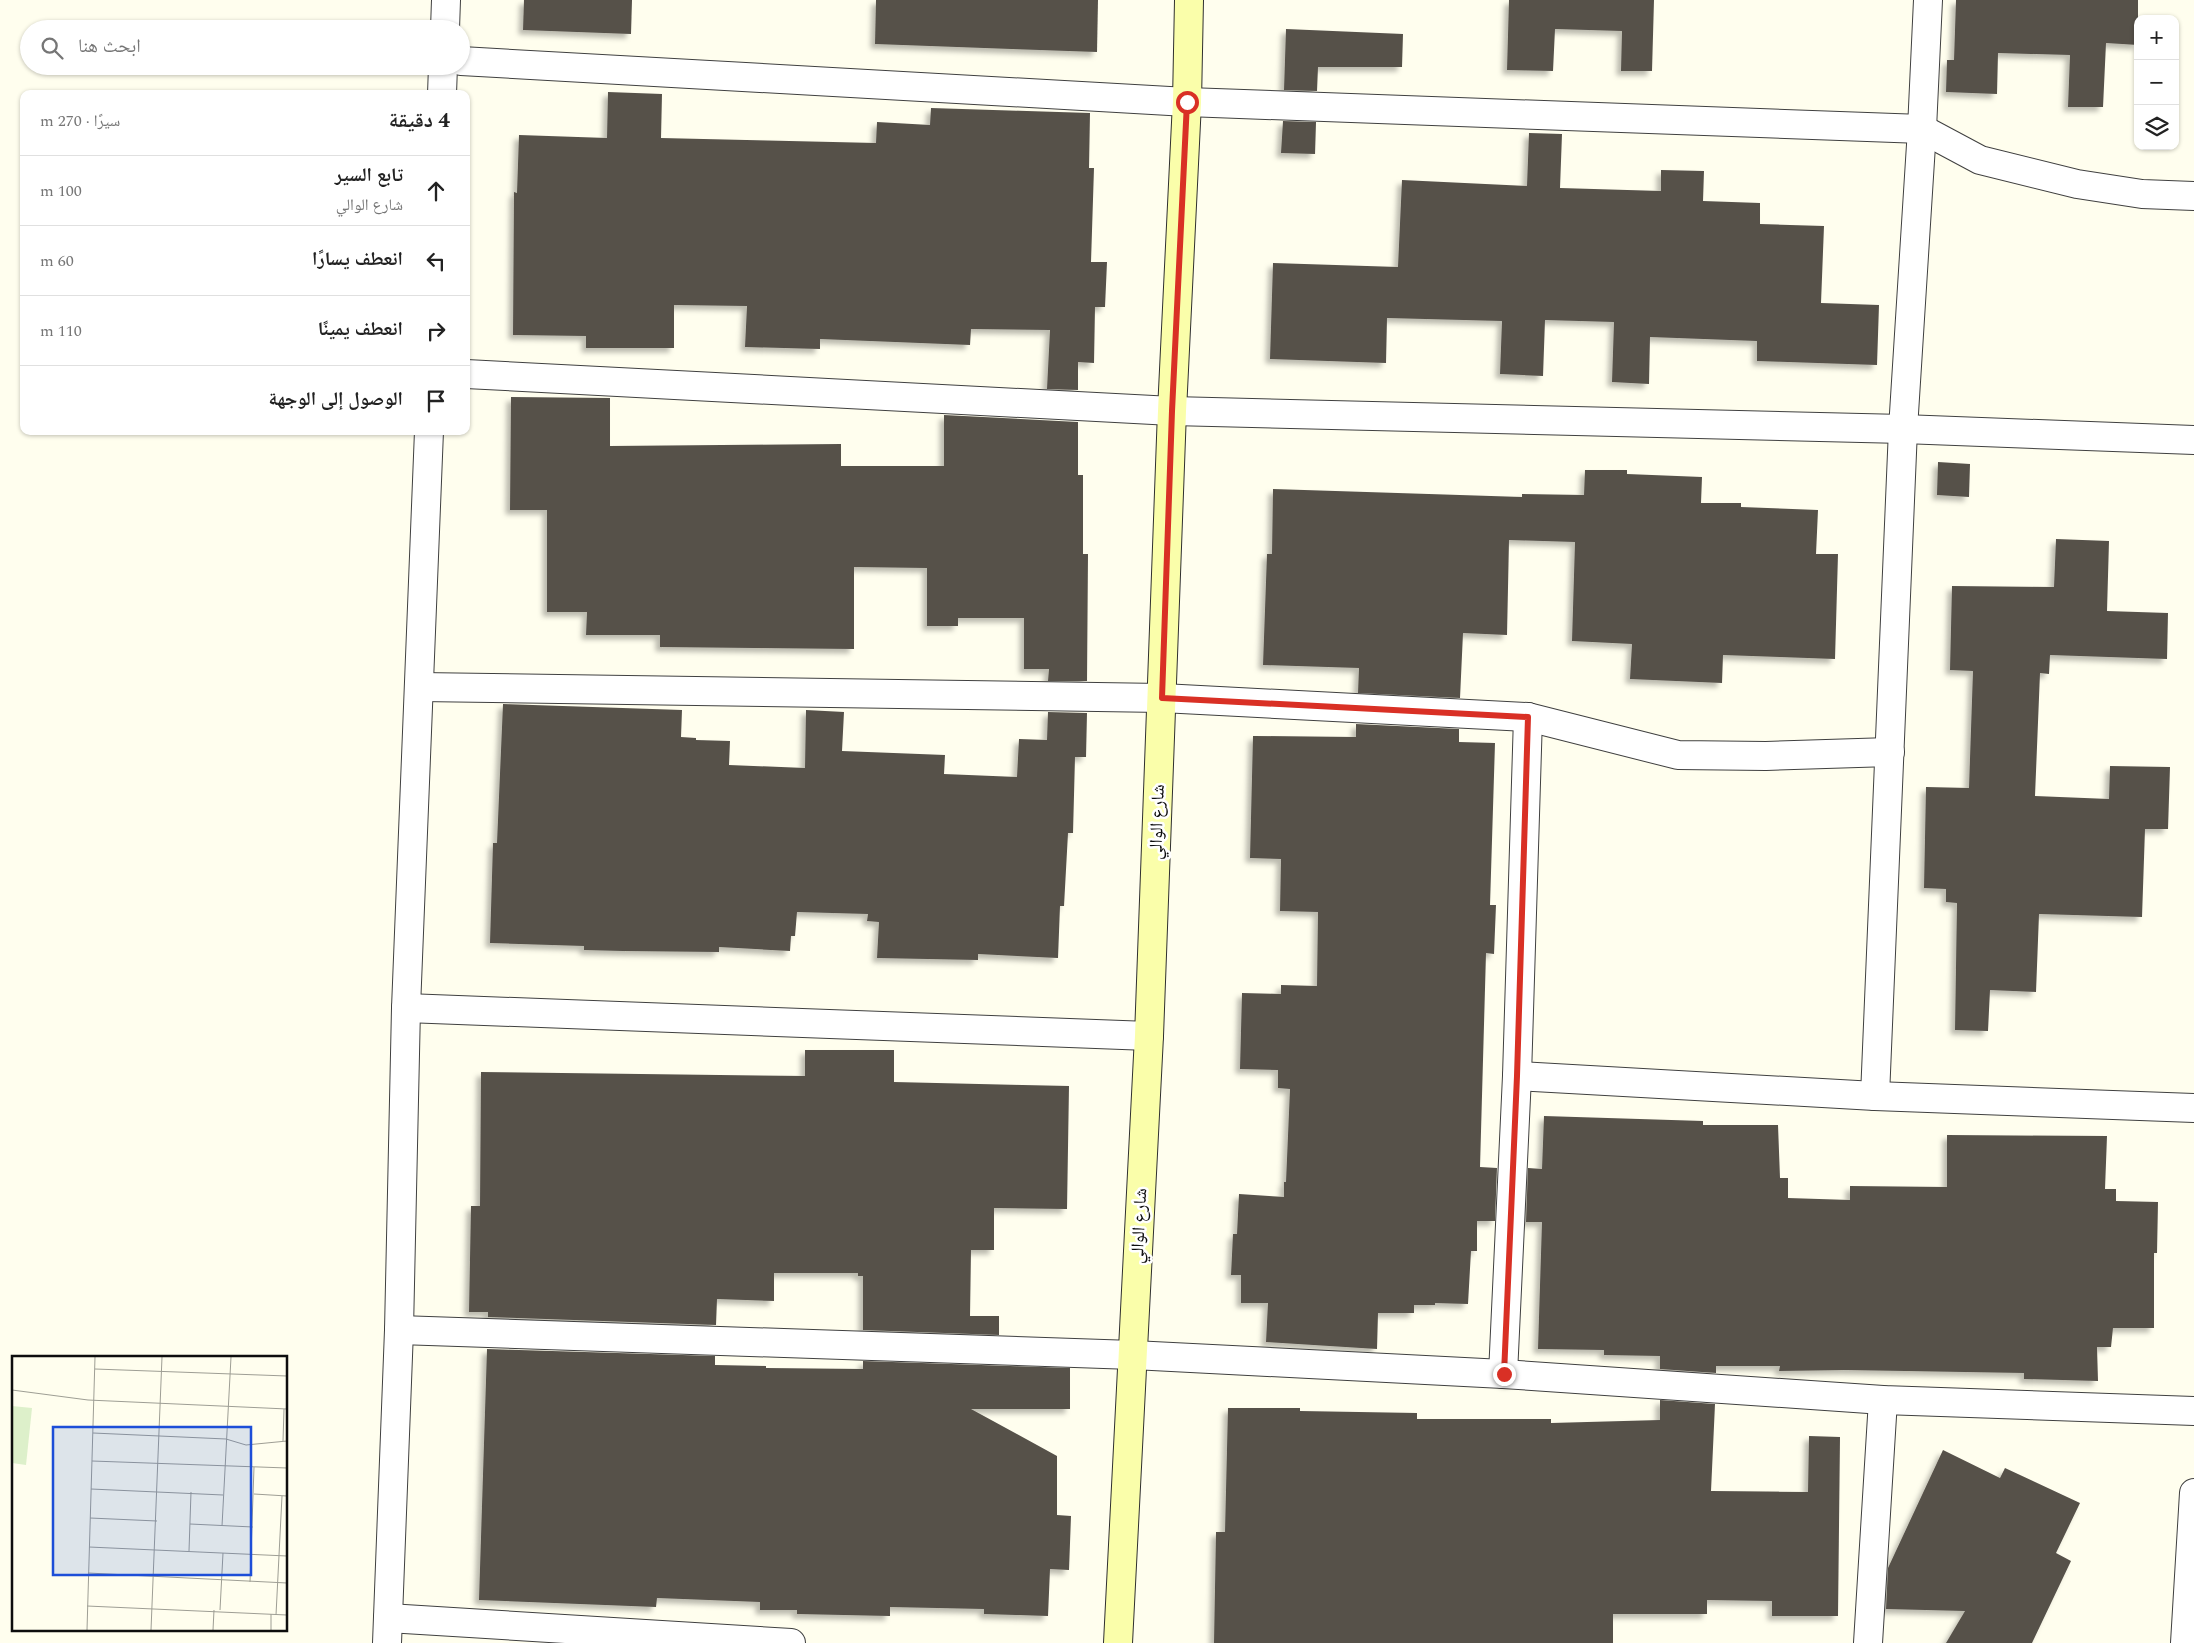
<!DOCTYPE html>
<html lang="ar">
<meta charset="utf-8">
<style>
body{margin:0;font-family:Spectral,"Noto Naskh Arabic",serif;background:#f2f2f2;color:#222;direction:rtl}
.controls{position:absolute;right:15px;top:15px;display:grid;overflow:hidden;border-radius:10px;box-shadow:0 1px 4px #0004}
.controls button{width:45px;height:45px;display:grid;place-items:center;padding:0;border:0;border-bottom:1px solid #e0e0e0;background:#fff;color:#222;font:25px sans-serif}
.stop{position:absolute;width:15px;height:15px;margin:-11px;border:4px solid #d93025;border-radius:50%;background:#fff}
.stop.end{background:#d93025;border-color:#fff;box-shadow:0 1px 5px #0008}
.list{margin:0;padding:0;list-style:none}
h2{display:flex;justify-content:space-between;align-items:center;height:65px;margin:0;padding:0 20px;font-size:21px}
h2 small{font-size:16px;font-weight:400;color:#767676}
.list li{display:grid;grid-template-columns:32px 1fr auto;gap:15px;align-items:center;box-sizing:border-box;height:70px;padding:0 20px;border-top:1px solid #e0e0e0}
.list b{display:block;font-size:19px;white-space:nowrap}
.list p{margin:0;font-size:16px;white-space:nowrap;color:#767676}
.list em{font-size:16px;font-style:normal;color:#767676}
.icon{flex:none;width:28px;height:28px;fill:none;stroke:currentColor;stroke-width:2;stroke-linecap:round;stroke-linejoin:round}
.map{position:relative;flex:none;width:2194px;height:1643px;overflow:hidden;direction:ltr}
.search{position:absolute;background:#fff;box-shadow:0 1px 4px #0004;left:20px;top:20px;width:450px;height:55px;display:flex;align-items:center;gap:12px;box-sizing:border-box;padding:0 18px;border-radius:28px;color:#767676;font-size:19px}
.panel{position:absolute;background:#fff;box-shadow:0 1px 4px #0004;left:20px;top:90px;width:450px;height:345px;border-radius:10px;direction:rtl}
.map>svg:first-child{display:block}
</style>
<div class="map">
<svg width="2194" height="1643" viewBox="0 0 2194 1643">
<defs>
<filter id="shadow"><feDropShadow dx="-4.5" dy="4.5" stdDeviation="2.5" flood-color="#0004"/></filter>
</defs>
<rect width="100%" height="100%" fill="#fffeee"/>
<g fill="#56514a" filter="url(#shadow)">
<path d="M524,0H632L631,34L523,30Z"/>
<path d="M876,0H1098L1097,52L875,44Z"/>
<path d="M1509,0H1654L1652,71H1621L1622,31L1555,29L1553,71L1507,70Z"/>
<path d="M1956,0H2138V45L2106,43L2103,107H2068L2070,55L1998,53L1997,94L1946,92L1947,60H1954Z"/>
<path d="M1286,29L1403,34L1402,67H1318L1317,91L1284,90Z"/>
<path d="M608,92L662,94L661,138L876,143L877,122L930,125L931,108L1090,113L1089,168H1094L1091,262H1107L1105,307H1095L1094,363L1078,362V390L1047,389L1050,330L971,329L970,345L820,339V349L745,347L747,306L674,305V348H586V336L513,335L514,192L517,193L519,135L607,138Z"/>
<path d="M1283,121L1316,122L1315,154L1281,153Z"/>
<path d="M1529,133L1562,134L1560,188L1661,191V170L1704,171L1703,201L1760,203V224L1824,226L1821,303L1879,305L1877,365L1757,361V341L1650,337L1649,384L1612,382L1614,322L1545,320L1543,376L1500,374L1502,321L1387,318L1386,363L1270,359L1273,263L1398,267L1402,180L1527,186Z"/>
<path d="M511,397L610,398V446L841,444V466H944V415L1078,422V475H1083V554H1088L1087,681H1048L1049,669H1024V618H958V626H927V568L854,567V649L660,647V635H586L587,612H547V510H510Z"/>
<path d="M1938,462L1970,464L1969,497L1937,495Z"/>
<path d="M1585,470H1627V474L1702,477L1701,503H1741V507L1818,510L1816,554H1838L1835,659L1723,655L1722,683L1630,679L1632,644L1572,641L1575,542L1509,540L1507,635L1463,633L1460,698L1358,693L1359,668L1263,665L1267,554H1272L1273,489L1522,497V494L1584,495Z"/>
<path d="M2056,539L2109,541L2107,611L2168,613L2167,659L2050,655L2049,674L2040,673L2035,796L2109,799L2110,766L2170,767L2168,829H2145L2142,917L2039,914L2036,992L1990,990L1988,1031L1955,1030L1957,903L1946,902V889L1924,888L1926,787L1969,788L1973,671L1950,670L1952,586L2054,587Z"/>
<path d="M503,704L682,710L681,737L696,738V740L730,741L729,765L805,768L806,710L844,712L842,751L945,755L944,774L1017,777L1019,739L1047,740L1048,712L1087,713L1086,757H1075L1073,833H1068L1064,906H1060L1058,958L978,954V960L877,958L879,922L867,921L868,914L797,912L795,936H791L790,951L719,947V952L623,951L584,950V946L490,943L493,843H497Z"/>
<path d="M1356,724L1459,729V742L1495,743L1490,905H1496L1494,954L1486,953L1480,1167L1497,1168L1495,1221H1477V1251H1471L1468,1304L1435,1303V1305H1414V1313H1378L1377,1349L1266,1342L1268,1303H1241V1275H1231L1233,1234H1237L1239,1194L1284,1197V1182H1286L1290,1089L1278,1088V1070L1240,1069L1242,993L1281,994V985L1317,986L1318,912L1280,911L1281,859L1250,858L1253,736L1356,737Z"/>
<path d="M805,1050H894V1082L1069,1086L1067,1209L994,1208V1250H971L970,1316H999V1335L863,1330V1276H858V1273H774V1301L717,1299L716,1325L488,1317V1312H469L471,1206H480L481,1072L805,1076Z"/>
<path d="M1544,1116L1703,1121V1125H1778L1780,1178H1788V1198L1850,1200V1186L1947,1187V1135L2107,1136L2105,1189H2116V1201L2158,1202L2157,1253H2154V1328H2113L2111,1347H2097L2098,1381L2024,1379V1373L1846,1370L1779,1371L1780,1366H1716V1373L1660,1369V1356L1604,1355V1350L1538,1349L1542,1222H1526L1528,1168L1542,1169Z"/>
<path d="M487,1349L715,1356V1365L766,1366V1368L863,1369V1361L1070,1368V1409H971L1057,1456V1515L1071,1516L1069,1570L1050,1569L1048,1616L984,1614V1609L890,1607V1616L797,1614V1610H760V1602L657,1598L656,1607L479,1600Z"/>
<path d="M1660,1400L1715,1404L1711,1491L1808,1492L1809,1436L1840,1437L1838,1616H1772V1601L1707,1600V1614H1613V1643H1214L1216,1532H1225L1228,1408H1300V1411L1417,1413V1419H1551V1423L1660,1420Z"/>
<path d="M1943,1450L2000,1478L2005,1468L2080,1503L2056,1553L2071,1561L2032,1643H1946L1965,1611L1886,1609L1888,1568Z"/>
</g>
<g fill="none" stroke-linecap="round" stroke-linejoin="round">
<g stroke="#404040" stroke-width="30">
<g id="street">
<path d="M445,29L446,0"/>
<path d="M461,61L1187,102L1922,129L1980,160L2077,184L2142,194L2194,196"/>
<path d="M442,94L443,66"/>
<path d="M466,374L1172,411L1903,429L2194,440"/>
<path d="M420,687L1162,698L1528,717L1678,755L1766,756L1890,752"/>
<path d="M406,1008L1149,1036"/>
<path d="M1517,1076L1875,1096L2194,1108"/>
<path d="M1875,1096L1903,429L1922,129L1928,0"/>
<path d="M399,1330L1133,1355L1503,1374L1883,1400L2194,1411"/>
<path d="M1503,1374L1517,1076L1528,717"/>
<path d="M388,1618L791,1643"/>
<path d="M387,1643L399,1330L406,1008L429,431"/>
<path d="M1868,1643L1883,1400"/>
<path d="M2185,1643L2194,1493"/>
</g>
</g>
<g stroke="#2f2f2f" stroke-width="30">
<path id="secondary" d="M1118,1643L1149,1036L1172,411L1187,102L1189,0"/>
</g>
<use href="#street" stroke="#fff" stroke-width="28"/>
<use href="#secondary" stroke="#fafeaa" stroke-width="28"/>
</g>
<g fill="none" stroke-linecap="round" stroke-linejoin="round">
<path stroke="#d93025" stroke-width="6" d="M1187,102L1172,411L1162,698L1528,717L1517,1076L1504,1374"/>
</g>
<g text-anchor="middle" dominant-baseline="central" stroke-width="5" stroke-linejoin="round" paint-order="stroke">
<g font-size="18" fill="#0d0d0d" stroke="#fff">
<text transform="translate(1157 822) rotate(-88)">شارع الوالي</text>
<text transform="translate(1139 1226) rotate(-87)">شارع الوالي</text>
</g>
</g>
<g transform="translate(12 1356)">
<rect width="275" height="275" fill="#fffeee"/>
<path d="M0,50L20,52L14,109L0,107Z" fill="#ddf0ca"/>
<path fill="none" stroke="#9e9e94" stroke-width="1" d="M83,13L275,20M0,34L76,44L275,53M81,77L214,83L234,89L275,85M271,85L272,53M80,105L275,112M79,133L211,139M242,138L275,140M78,162L145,165M178,168L241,171M210,170L219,1M77,191L275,200M177,195L179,136M76,217L275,227M238,226L242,111M75,250L275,259M208,254L211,197M264,259L270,140M75,274L83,1M139,274L150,1M201,274L202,254M259,274V258"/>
<path fill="#1d4ed8" fill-opacity="0.15" stroke="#1d4ed8" stroke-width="2.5" d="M41,71H239V219H41Z"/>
<rect width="275" height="275" fill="none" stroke="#0d0d0d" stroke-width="2.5"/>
</g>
</svg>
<div class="controls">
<button>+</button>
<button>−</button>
<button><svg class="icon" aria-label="layers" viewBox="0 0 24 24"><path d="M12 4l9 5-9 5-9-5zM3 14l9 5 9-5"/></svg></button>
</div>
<div class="stop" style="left:1187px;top:102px"></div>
<div class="stop end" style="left:1504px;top:1374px"></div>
<div class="search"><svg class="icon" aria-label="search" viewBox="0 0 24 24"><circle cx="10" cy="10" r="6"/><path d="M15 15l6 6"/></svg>ابحث هنا</div>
<section class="panel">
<h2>4 دقيقة<small>سيرًا · 270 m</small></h2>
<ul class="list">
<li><svg class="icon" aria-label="ahead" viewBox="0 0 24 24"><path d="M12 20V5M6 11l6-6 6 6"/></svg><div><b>تابع السير</b><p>شارع الوالي</p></div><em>100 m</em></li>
<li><svg class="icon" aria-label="left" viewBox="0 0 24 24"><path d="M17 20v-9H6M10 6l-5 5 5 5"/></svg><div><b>انعطف يسارًا</b></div><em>60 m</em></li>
<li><svg class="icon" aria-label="right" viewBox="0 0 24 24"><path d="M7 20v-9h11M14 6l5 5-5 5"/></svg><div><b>انعطف يمينًا</b></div><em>110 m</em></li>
<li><svg class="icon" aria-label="arrive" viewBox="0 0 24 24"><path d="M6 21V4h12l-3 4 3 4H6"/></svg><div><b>الوصول إلى الوجهة</b></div></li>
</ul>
</section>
</div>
